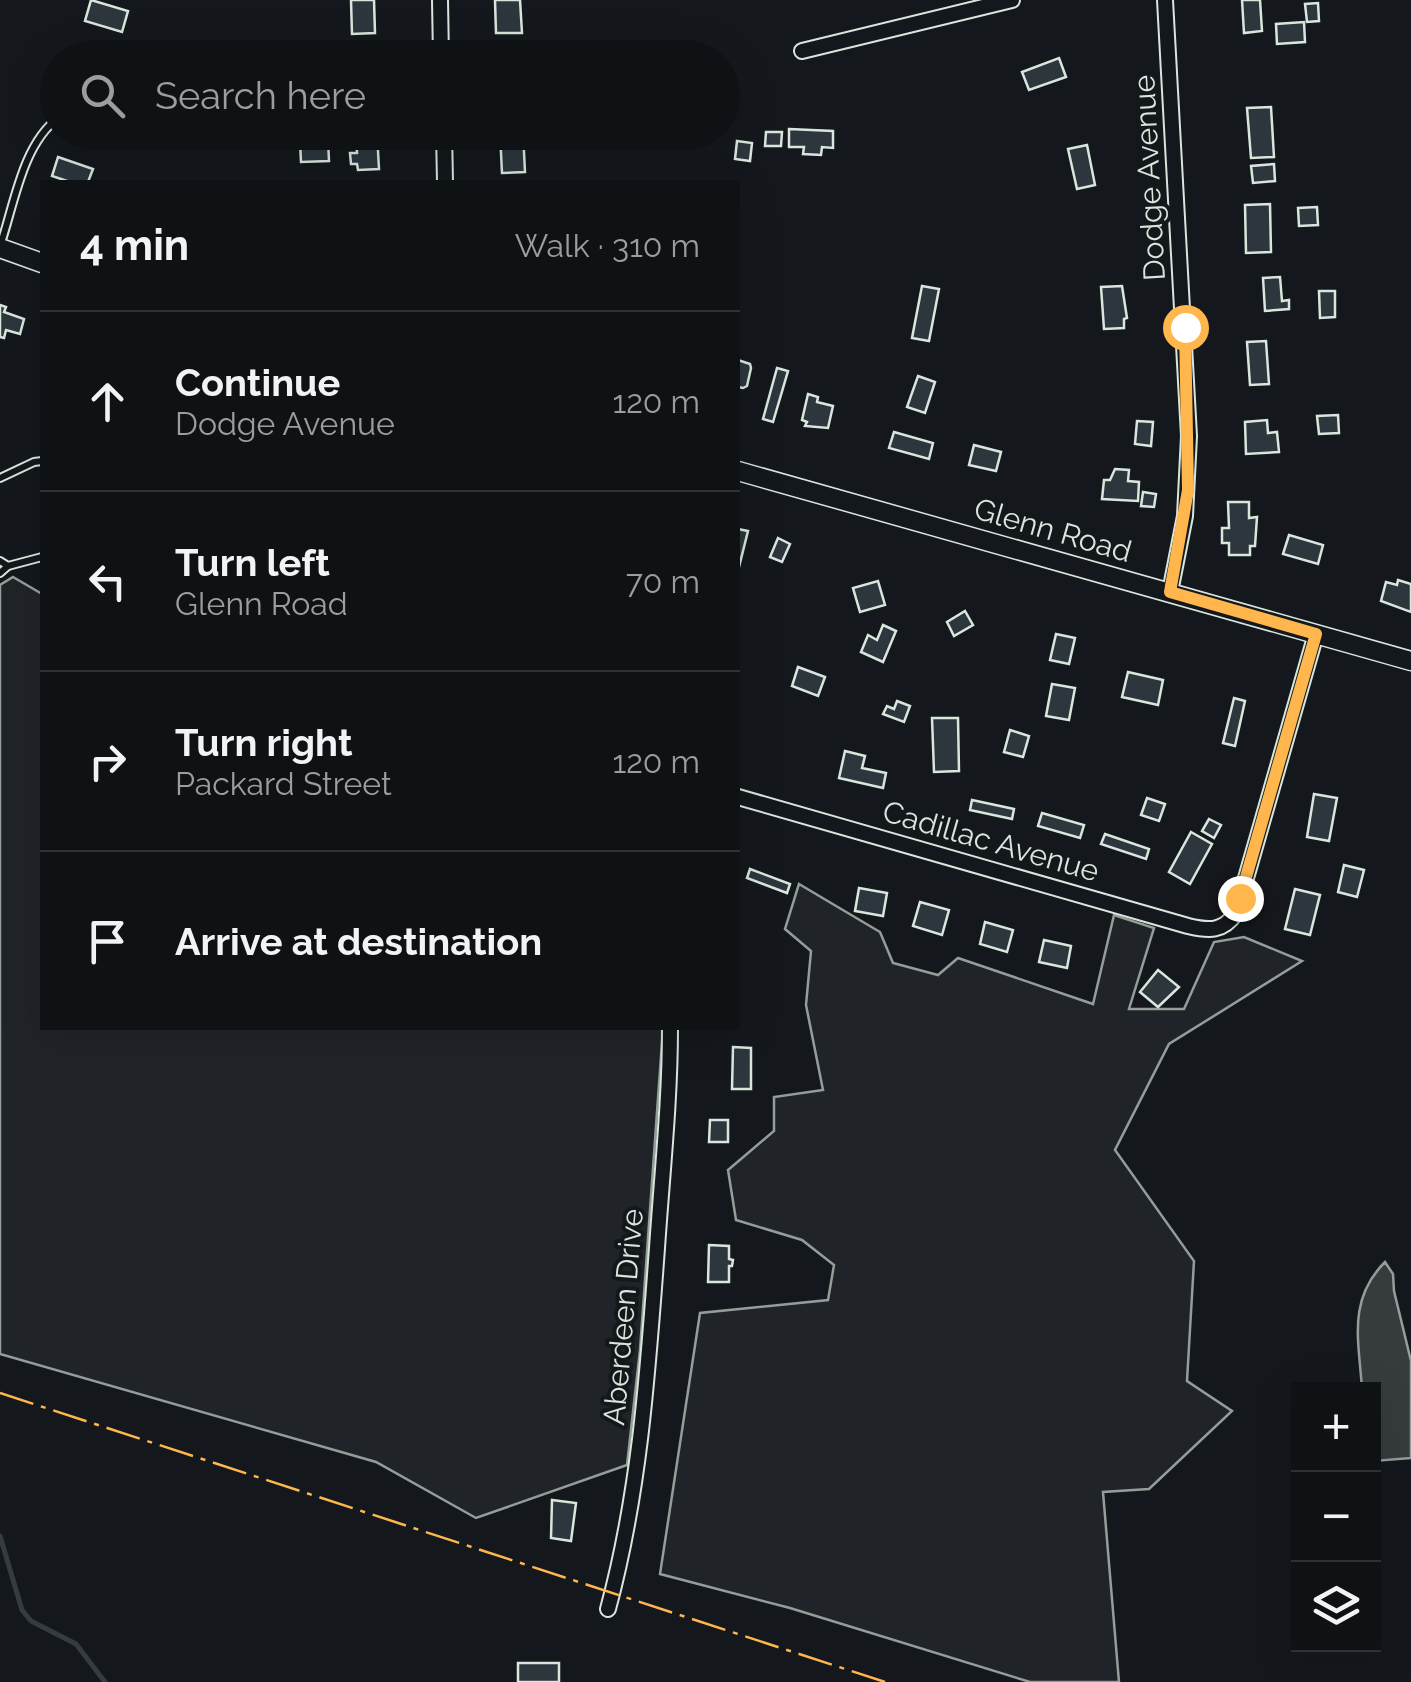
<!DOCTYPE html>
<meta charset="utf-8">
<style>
body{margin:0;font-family:Raleway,sans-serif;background:#181b1e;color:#f1f3f6}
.controls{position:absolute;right:30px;bottom:30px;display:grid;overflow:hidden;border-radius:0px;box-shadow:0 10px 40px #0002}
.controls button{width:90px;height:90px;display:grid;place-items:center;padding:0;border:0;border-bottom:2px solid #2f3234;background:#0f1215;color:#f1f3f6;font:50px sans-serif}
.stop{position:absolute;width:30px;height:30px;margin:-22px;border:8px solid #ffb74d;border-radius:50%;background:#fff}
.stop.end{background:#ffb74d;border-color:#fff;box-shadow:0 2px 10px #0008}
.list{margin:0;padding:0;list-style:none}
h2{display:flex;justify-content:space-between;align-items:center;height:130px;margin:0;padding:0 40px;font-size:42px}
h2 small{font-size:32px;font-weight:400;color:#9b9ea0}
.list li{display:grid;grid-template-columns:65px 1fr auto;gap:30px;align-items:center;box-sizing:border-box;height:180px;padding:0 40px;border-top:2px solid #2f3234}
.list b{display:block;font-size:38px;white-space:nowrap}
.list p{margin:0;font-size:32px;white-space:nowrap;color:#9b9ea0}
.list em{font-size:32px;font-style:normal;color:#9b9ea0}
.icon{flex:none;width:55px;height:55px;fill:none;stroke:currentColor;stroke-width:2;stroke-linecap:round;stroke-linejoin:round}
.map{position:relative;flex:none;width:1411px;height:1682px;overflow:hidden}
.search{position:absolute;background:#0f1215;box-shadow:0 10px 40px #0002;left:40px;top:40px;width:700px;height:110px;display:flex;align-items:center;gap:25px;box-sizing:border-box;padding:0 35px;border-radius:55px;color:#9b9ea0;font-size:38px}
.panel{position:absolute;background:#0f1215;box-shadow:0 10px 40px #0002;left:40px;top:180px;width:700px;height:850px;border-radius:0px}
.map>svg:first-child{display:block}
</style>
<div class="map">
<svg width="1411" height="1682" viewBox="0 0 1411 1682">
<rect width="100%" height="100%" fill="#14181c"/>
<g fill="#202428" stroke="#939e99" stroke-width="2.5">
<path d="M13,577L42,594V1028H663L640,1350L627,1465L476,1518L376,1462L0,1354V585Z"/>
<path d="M799,884L880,932L893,963L938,975L958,958L1093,1004L1114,915L1154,928L1129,1009H1184L1214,942L1244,937L1302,961L1169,1044L1115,1150L1194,1261L1187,1381L1232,1411L1149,1489L1103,1492L1119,1682H1030L790,1608L660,1574L700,1313L828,1300L834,1265L802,1240L736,1220L728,1170L774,1131V1097L823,1090L806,1005L811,951L785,929Z"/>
</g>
<path fill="#363b3e" stroke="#939e99" stroke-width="2.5" d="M1385,1262L1393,1274L1394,1291L1411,1361V1458L1374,1461V1390L1362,1389C1359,1341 1347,1300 1385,1262Z"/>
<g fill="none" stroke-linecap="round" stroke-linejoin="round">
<path stroke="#363b3e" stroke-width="5" d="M0,1536L22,1610L31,1621L76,1644L105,1682"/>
</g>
<g fill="#2c363c" stroke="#d8e6dc" stroke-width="2.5">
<path d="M91,0L128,11L122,32L85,21Z"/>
<path d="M351,0H374L375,33L352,34Z"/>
<path d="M495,0H520L522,33H496Z"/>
<path d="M1242,0H1260L1262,31L1244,33Z"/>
<path d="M1318,3L1319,21L1307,22L1305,4Z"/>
<path d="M1304,22L1305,42L1277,44L1276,24Z"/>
<path d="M1059,58L1066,77L1029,90L1022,72Z"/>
<path d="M1271,107L1274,157L1251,158L1247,108Z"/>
<path d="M789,129L833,131V148L822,147L821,155L803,154L804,147H789Z"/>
<path d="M523,132L525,172L502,173L500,133Z"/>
<path d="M766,132H782L781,146H765Z"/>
<path d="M377,133L379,169L358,170L357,164H351L350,153H357L356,134Z"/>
<path d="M328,139L329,161L301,162L300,141Z"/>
<path d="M737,141L752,143L750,161L735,159Z"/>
<path d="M1087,145L1095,185L1077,189L1068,149Z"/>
<path d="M58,157L93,169L88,182H70L52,176Z"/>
<path d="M1274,164L1275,181L1253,183L1251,166Z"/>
<path d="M1270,204L1271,252L1246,253L1245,205Z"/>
<path d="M1317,207L1318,225L1299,226L1298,208Z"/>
<path d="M1280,277L1282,301L1289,300V309L1265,311L1263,278Z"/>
<path d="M922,286L939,289L929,341L912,338Z"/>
<path d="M1122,286L1127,318L1124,319V328L1104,329L1101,287Z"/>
<path d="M1319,291H1335V317L1320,318Z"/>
<path d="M0,305L6,307L4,312L24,319L20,334L6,330L4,338L0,337Z"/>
<path d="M1266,341L1269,384L1250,385L1247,342Z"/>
<path d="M738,360L750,364L751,368L747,386L743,388L738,387Z"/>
<path d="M777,368L788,371L773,422L763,419Z"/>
<path d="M918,376L935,382L925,413L907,407Z"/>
<path d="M808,394L818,397L817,402L833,406L828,428L805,426L807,422L802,420Z"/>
<path d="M1338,415L1339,433L1319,434L1317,416Z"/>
<path d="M1267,420L1268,433L1277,432L1279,452L1246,454L1245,422Z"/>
<path d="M1137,421L1153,422L1151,446L1135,444Z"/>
<path d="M894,432L933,443L929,459L889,448Z"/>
<path d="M974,445L1001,452L996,471L969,465Z"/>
<path d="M1115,469L1129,470L1128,481L1139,482L1138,501L1102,499L1104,480H1110Z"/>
<path d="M1143,492L1156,494L1154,507L1141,506Z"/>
<path d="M1228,502H1249V518L1257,517L1255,546H1250V555H1229V543H1222V528H1229Z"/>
<path d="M738,529L748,531L738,571Z"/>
<path d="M1289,535L1323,545L1318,564L1283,554Z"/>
<path d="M778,538L790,544L782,562L770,557Z"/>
<path d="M1398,580L1411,584V612L1381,601L1386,582L1397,585Z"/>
<path d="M878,581L885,605L860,612L853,588Z"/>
<path d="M965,611L973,625L954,636L947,622Z"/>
<path d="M883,625L896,631L883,662L861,652L868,635L877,640Z"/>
<path d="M1056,634L1075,638L1069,664L1050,660Z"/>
<path d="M798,667L825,677L818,696L792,686Z"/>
<path d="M1128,672L1163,680L1158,705L1122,697Z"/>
<path d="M1052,684L1075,688L1069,720L1046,716Z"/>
<path d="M1234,698L1245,701L1235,746L1223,743Z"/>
<path d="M897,701L910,706L904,722L883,714L887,706L894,709Z"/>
<path d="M932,718H958L959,771L934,772Z"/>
<path d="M1010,730L1029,736L1023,757L1004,752Z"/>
<path d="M845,751L865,756L862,768L886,773L883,788L839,778Z"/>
<path d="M1314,794L1337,798L1329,841L1307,837Z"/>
<path d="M1147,798L1165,804L1159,821L1141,815Z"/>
<path d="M972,800L1014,809L1012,819L970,810Z"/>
<path d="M1042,813L1084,825L1080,838L1038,826Z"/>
<path d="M1209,819L1221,825L1214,838L1202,831Z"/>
<path d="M1191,832L1212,844L1190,884L1169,872Z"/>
<path d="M1105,834L1149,849L1146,859L1101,844Z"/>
<path d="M1344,865L1364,870L1357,897L1338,892Z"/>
<path d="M750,869L790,884L787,893L747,878Z"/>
<path d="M859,888L887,893L883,916L855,911Z"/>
<path d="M1295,889L1320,895L1310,935L1285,929Z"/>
<path d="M920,902L949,910L942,935L913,926Z"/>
<path d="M985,922L1013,930L1007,952L980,944Z"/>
<path d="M1044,940L1071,946L1067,968L1039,962Z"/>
<path d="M1158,970L1179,987L1158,1007L1140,992Z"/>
<path d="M733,1047L751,1048V1089H732Z"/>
<path d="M710,1120H728V1142H709Z"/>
<path d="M709,1245L729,1246V1259L733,1260L732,1266H729V1282H708Z"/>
<path d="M552,1500L576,1503L571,1541L551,1538Z"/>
<rect x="518" y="1663" width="41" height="19"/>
</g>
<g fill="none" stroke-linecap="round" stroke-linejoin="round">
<g stroke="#d8e6dc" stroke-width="10">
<g id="service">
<path d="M110,58L118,45"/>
<path d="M0,246C14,206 22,145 58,118"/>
<path d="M0,478L34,462L42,461"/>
<path d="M0,561L8,566L42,557"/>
<path d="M0,573L8,566"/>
</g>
</g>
<g stroke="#d8e6dc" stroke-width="18">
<g id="minor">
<path d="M440,0L441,58"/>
<path d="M1165,0L1189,436L1185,516L1170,592"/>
<path d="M802,51L1012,0"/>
<path d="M444,132L445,182"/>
<path d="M738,797L1188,926C1209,931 1223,932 1236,913L1316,634"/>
<path d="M608,1609C640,1491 648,1369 657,1248C662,1174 670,1101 670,1028"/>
</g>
</g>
<g stroke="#d8e6dc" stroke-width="21">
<g id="tertiary">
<path d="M0,248L42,263"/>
<path d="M738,471L1411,661"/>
</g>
</g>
<use href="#service" stroke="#14181c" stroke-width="6"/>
<use href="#minor" stroke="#14181c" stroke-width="14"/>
<use href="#tertiary" stroke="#14181c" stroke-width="18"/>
<path stroke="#ffb74d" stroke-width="2.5" stroke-dasharray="35 8 5 8" stroke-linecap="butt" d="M0,1393L885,1682"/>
</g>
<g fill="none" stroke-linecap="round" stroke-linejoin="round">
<path stroke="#ffb74d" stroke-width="12" d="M1185,327L1188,490L1170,592L1316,634L1240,898"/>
</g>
<g text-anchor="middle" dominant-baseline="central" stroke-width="8" stroke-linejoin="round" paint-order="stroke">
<g font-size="30" fill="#d8e6dc" stroke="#14181c">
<text transform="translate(1149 178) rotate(-93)">Dodge Avenue</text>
<text transform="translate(1053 530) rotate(16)">Glenn Road</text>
<text transform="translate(991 841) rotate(16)">Cadillac Avenue</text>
<text transform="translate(623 1317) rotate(-85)">Aberdeen Drive</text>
</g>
</g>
</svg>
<div class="controls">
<button>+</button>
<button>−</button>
<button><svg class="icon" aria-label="layers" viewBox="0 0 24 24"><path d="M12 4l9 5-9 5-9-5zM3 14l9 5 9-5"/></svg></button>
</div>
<div class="stop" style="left:1185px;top:327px"></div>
<div class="stop end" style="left:1240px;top:898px"></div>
<div class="search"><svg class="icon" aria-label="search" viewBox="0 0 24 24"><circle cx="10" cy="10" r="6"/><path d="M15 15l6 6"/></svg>Search here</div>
<section class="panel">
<h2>4 min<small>Walk · 310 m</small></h2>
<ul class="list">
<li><svg class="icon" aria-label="ahead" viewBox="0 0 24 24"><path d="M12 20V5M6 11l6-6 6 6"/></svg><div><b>Continue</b><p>Dodge Avenue</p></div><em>120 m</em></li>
<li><svg class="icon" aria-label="left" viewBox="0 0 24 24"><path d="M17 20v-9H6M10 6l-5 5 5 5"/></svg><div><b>Turn left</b><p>Glenn Road</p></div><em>70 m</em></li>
<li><svg class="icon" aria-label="right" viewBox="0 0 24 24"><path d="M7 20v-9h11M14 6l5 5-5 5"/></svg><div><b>Turn right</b><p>Packard Street</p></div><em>120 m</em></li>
<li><svg class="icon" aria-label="arrive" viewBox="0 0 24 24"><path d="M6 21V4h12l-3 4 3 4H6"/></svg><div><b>Arrive at destination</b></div></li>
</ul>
</section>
</div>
